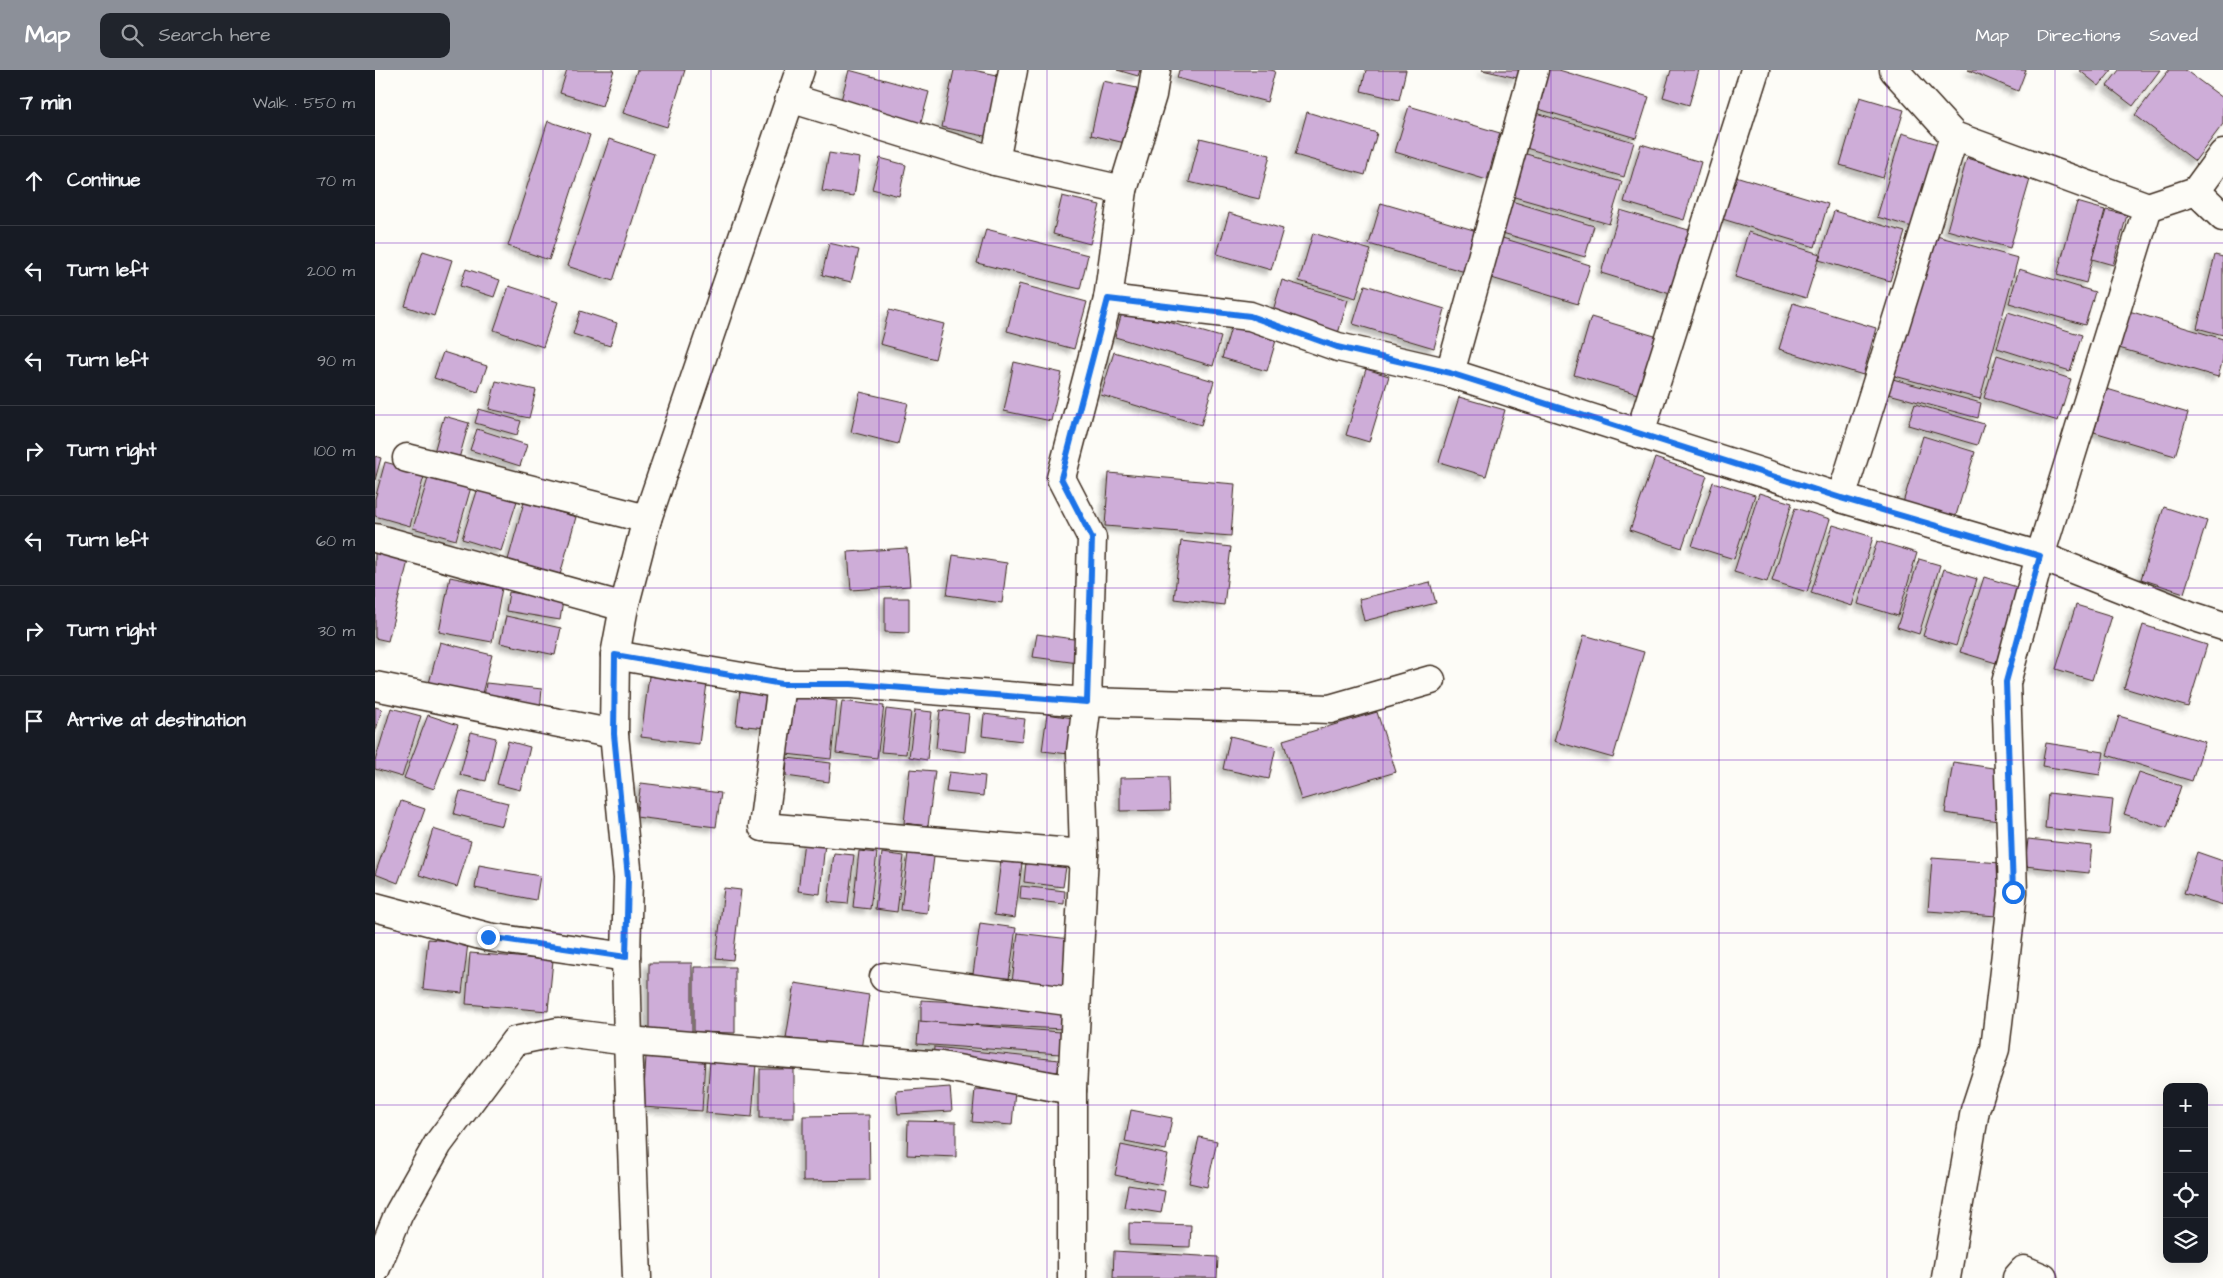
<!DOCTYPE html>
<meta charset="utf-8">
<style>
body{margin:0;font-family:"Architects Daughter",sans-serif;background:#20242c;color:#f1f3f6}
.controls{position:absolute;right:15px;bottom:15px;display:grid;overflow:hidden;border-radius:10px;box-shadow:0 5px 20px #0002}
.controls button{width:45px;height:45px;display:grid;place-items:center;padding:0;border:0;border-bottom:1px solid #363941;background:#171b24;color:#f1f3f6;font:25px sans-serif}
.stop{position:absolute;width:15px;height:15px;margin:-11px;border:4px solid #1a73e8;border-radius:50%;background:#fff}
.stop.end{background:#1a73e8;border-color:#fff;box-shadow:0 1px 5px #0008}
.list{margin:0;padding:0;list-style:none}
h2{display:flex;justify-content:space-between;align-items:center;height:65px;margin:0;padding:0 20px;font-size:21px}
h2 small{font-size:16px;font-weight:400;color:#9ea1a6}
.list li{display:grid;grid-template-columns:32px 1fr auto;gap:15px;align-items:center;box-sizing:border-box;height:90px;padding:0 20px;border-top:1px solid #363941}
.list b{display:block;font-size:19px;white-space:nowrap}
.list em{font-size:16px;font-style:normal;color:#9ea1a6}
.icon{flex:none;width:28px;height:28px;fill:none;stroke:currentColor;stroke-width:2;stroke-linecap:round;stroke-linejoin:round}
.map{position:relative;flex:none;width:1848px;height:1208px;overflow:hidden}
header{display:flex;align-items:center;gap:30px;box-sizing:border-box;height:70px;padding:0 25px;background:#8c9099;color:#fff}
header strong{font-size:24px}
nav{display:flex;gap:28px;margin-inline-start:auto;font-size:18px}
.search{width:350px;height:45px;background:#20242c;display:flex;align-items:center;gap:12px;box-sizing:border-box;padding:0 18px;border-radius:10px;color:#9ea1a6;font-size:19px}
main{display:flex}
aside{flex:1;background:#171b24}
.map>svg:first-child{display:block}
</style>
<header>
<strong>Map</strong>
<div class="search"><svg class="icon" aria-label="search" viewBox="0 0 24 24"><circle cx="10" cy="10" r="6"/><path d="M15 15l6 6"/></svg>Search here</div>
<nav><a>Map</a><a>Directions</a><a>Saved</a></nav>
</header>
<main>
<aside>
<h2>7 min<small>Walk · 550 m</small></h2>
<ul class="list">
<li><svg class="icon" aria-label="ahead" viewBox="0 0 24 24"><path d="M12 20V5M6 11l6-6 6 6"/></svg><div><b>Continue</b></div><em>70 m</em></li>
<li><svg class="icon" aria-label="left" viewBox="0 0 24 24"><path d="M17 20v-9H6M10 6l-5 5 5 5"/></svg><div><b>Turn left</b></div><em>200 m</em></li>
<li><svg class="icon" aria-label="left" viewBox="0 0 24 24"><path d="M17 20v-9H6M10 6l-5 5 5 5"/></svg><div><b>Turn left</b></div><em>90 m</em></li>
<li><svg class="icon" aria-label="right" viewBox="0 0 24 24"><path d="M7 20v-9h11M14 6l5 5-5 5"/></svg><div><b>Turn right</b></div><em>100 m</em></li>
<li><svg class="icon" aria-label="left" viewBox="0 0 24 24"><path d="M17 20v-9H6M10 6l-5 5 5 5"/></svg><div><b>Turn left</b></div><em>60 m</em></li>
<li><svg class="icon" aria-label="right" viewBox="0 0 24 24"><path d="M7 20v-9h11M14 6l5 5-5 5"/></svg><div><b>Turn right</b></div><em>30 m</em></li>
<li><svg class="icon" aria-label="arrive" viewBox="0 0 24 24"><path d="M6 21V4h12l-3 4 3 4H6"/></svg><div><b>Arrive at destination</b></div></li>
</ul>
</aside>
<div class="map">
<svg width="1848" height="1208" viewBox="0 0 1848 1208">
<defs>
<filter id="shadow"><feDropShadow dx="-4.5" dy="4.5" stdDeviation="2.5" flood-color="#0004"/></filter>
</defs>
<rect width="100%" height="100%" fill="#fdfcf7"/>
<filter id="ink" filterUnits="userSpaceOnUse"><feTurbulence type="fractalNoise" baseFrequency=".02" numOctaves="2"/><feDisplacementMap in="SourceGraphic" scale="10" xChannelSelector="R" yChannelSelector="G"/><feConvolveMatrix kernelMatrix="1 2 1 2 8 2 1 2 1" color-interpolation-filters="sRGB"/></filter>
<g filter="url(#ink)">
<g fill="#ceadd8" stroke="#3b2a1e" filter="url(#shadow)">
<path d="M192,0H239L227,36L185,23Z"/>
<path d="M262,0H310L292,57L248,43Z"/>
<path d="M474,0L554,22L544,60L464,38Z"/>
<path d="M579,0H598L627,6L614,67L567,57Z"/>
<path d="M742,0H765L763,6Z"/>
<path d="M804,0H895L900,1L892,32L802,8Z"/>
<path d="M991,0H1031L1024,30L986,21Z"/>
<path d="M1107,0H1144L1142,8Z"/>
<path d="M1171,0H1184L1274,27L1261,68L1160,38Z"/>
<path d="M1296,0H1324L1314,35L1288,27Z"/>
<path d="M1593,0H1651L1643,21Z"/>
<path d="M1704,0H1737L1724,16Z"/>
<path d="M1744,0H1785L1758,36L1732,16Z"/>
<path d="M1794,0H1810L1848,28V54L1820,91L1760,45Z"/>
<path d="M728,11L762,18L750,73L716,65Z"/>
<path d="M1485,27L1529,40L1508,108L1465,95Z"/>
<path d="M1034,36L1125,63L1112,110L1020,82Z"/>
<path d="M932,42L1002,63L990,105L920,85Z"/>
<path d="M1161,43L1259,72L1249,107L1151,78Z"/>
<path d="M173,51L215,65L174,190L133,176Z"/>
<path d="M1527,63L1566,75L1541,158L1502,147Z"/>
<path d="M825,68L895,85L884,129L814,112Z"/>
<path d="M234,69L279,84L238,211L192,196Z"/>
<path d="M1266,74L1326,92L1309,150L1249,132Z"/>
<path d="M454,83L485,88L479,126L447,121Z"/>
<path d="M1148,83L1247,112L1234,154L1136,126Z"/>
<path d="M505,88L531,95L524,126L497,119Z"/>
<path d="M1592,88L1656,106L1635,178L1572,160Z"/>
<path d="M1357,105L1453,134L1440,177L1344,148Z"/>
<path d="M687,126L725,135L715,174L678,164Z"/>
<path d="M1133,130L1219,156L1210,187L1124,162Z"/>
<path d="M1702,132L1730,140L1711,213L1682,205Z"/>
<path d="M1006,133L1109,163L1097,204L994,174Z"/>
<path d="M1245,140L1324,163L1305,227L1226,203Z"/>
<path d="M1731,140L1752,145L1738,195L1717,189Z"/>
<path d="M1459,141L1530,162L1515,211L1444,190Z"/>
<path d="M854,143L908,159L896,200L842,184Z"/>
<path d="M611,159L713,185L705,219L602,193Z"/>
<path d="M1373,162L1445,184L1431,228L1360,207Z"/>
<path d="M938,163L996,180L981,228L924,211Z"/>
<path d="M1554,164L1643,188L1605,329L1516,305Z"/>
<path d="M1121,166L1215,195L1203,234L1110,206Z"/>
<path d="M454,173L484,180L476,212L447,205Z"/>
<path d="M48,181L77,190L59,246L30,236Z"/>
<path d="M1840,185L1848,187V265L1822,258Z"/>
<path d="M91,199L125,210L119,227L85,216Z"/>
<path d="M1644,199L1720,222L1710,255L1634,233Z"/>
<path d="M907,210L973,230L961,270L895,251Z"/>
<path d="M644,214L712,232L699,279L632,261Z"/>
<path d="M990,215L1070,239L1059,278L978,254Z"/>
<path d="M134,216L183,232L168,277L119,260Z"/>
<path d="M1418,233L1501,258L1488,305L1404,279Z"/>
<path d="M748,239L846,267L838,296L740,267Z"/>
<path d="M514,240L569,254L560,289L505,274Z"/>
<path d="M205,241L242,253L235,276L198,264Z"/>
<path d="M1754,241L1848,269V289L1843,307L1744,278Z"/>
<path d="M1633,242L1707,265L1695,301L1622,278Z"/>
<path d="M1216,247L1283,267L1266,325L1199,305Z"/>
<path d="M857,254L902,267L892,301L847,288Z"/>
<path d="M68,282L112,296L103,322L59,308Z"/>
<path d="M739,282L839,311L826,355L726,325Z"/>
<path d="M1622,285L1696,309L1683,351L1609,328Z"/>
<path d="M639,292L687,303L676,351L629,341Z"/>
<path d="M991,299L1014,306L994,372L971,365Z"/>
<path d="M1514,308L1606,333L1603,348L1510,323Z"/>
<path d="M121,311L161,320L154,348L114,339Z"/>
<path d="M1732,319L1813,343L1800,386L1719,362Z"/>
<path d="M485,322L533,333L523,374L476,362Z"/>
<path d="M1084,327L1130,340L1111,406L1064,392Z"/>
<path d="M1540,334L1609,354L1602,375L1533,355Z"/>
<path d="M104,339L146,351L142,365L100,353Z"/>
<path d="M69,346L94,353L83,392L58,386Z"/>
<path d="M102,359L152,375L145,396L95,380Z"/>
<path d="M1548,366L1600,382L1579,452L1527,436Z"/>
<path d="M0,386L6,388L0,410Z"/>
<path d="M1280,388L1332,406L1307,478L1255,460Z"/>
<path d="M10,392L50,403L35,456L0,446V429Z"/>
<path d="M734,403L860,414L856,466L730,456Z"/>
<path d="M54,405L96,417L81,470L38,458Z"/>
<path d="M1338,412L1380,425L1359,489L1317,476Z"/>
<path d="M103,418L142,431L126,481L87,469Z"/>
<path d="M1384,423L1417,433L1392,512L1359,502Z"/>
<path d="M149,432L201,447L185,505L133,490Z"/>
<path d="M1789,437L1832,451L1809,523L1766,509Z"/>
<path d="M1420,438L1455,449L1432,522L1397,511Z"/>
<path d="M1458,455L1498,467L1477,536L1436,523Z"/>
<path d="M806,471L856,477L849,535L799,529Z"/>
<path d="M1502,471L1542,483L1523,546L1483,534Z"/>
<path d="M532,478L535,516L476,520L473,482Z"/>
<path d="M0,482L33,491L13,571L0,568Z"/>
<path d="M578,485L632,493L627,533L572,525Z"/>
<path d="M1544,489L1565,495L1544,564L1522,557Z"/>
<path d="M1569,499L1602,509L1581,576L1548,566Z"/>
<path d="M75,507L127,518L117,572L64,562Z"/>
<path d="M1609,507L1645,518L1621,593L1585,582Z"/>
<path d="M1055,512L1061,533L989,551L984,529Z"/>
<path d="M134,522L188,531L185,550L131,541Z"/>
<path d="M510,528H534V563L510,562Z"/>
<path d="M1701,535L1737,546L1717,610L1681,599Z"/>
<path d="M131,546L186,558L180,585L125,573Z"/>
<path d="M1768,555L1832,575L1813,637L1749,618Z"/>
<path d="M662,564L706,570L703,593L658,587Z"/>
<path d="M1209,565L1269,582L1238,688L1179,671Z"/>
<path d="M65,572L117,585L105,631L53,617Z"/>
<path d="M274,606L332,613L324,674L266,667Z"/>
<path d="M111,613L167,619L165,641L108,635Z"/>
<path d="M365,620L396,624L391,658L361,655Z"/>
<path d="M418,626L462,631L456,689L411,684Z"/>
<path d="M467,631L509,636L502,688L461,683Z"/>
<path d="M0,637L7,639L0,663Z"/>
<path d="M16,638L46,646L27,707L0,699V691Z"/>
<path d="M511,639L536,642L531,684L506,682Z"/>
<path d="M540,640L557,642L552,690L534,687Z"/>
<path d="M565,640L594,644L590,682L561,678Z"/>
<path d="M1002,642L1021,702L926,730L908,670Z"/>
<path d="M609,644L650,649L647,671L607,666Z"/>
<path d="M672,644L698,648L694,684L667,681Z"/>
<path d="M53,645L83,655L59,719L29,708Z"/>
<path d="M1744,646L1830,672L1817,711L1732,685Z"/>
<path d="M96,662L121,668L111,711L85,705Z"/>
<path d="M855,666L901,677L894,709L848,699Z"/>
<path d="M133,671L155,677L145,720L122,714Z"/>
<path d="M1671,673L1729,682L1725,705L1667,696Z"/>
<path d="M412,688L456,693L454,712L411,706Z"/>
<path d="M1578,692L1631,700L1623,751L1570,743Z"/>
<path d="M535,699L560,701L553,756L529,753Z"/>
<path d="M574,702L610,706L608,726L571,722Z"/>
<path d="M1764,702L1806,716L1792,758L1749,744Z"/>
<path d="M794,707L795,740L745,741V708Z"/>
<path d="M266,713L346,723L341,757L261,747Z"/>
<path d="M85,721L133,733L127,756L79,744Z"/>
<path d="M1673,723L1738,730L1734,765L1670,758Z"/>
<path d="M26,731L50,739L23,813L0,804Z"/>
<path d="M58,759L96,771L82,817L44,805Z"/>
<path d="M1653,769L1717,776L1714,803L1650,796Z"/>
<path d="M429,771L450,773L445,824L423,821Z"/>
<path d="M484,781L502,783L495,839L478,837Z"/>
<path d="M1822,782L1848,791V835L1809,823Z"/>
<path d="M459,783L479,785L473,834L453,832Z"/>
<path d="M507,783L529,786L522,842L500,839Z"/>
<path d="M533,783L559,787L552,843L526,840Z"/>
<path d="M1557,788L1626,793L1622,846L1553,841Z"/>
<path d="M626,790L647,793L640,848L619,845Z"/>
<path d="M651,792L691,797L688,817L649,812Z"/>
<path d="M104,795L165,806L161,830L100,818Z"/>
<path d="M646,816L690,821L689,834L645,829Z"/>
<path d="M349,818L366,820L358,890L341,888Z"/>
<path d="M605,853L641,858L634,909L598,904Z"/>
<path d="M643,863L695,869L689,918L637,912Z"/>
<path d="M53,869L93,873L87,923L48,919Z"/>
<path d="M95,883L178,890L173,941L91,934Z"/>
<rect x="274" y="893" width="43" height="70"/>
<path d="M319,897H360V963L319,962Z"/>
<path d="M420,913L494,925L486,980L411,968Z"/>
<path d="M546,930L689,938L688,959L546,952Z"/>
<path d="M544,951L686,962L685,984L542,974Z"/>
<path d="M559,977L684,990L683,1002L558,990Z"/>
<path d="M271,986L330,989L327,1041L268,1037Z"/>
<path d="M335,991L381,994L377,1047L331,1043Z"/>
<rect x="385" y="999" width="34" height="49"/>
<path d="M575,1017L577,1041L523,1044L521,1021Z"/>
<path d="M600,1019L640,1021L637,1055L597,1052Z"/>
<path d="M756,1040L797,1048L791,1080L750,1072Z"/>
<path d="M494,1045L495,1110L428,1111V1046Z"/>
<path d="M533,1051L581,1052V1087L532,1085Z"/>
<path d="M824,1067L842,1071L832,1117L814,1113Z"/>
<path d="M746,1075L793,1085L787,1115L740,1105Z"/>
<path d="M753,1115L790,1121L786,1143L749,1137Z"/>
<path d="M754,1153L816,1155L815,1177L754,1175Z"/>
<path d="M739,1181L843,1187L842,1208H738Z"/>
</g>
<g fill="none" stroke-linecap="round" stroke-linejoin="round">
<g stroke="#3b2a1e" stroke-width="31">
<g id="minor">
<path d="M1159,0L1075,303L1466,428L1665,486L1814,545L1848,556"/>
<path d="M1519,0L1579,66L1773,137L1821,121L1848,147"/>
<path d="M415,28L620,91L748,120"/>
<path d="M620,91L638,0"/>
<path d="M1821,121L1848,84"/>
<path d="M733,229L875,246L963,277L1075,303"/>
<path d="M1265,363L1380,0"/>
<path d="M32,388L272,449"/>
<path d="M1466,428L1579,66"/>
<path d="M0,468L249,537"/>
<path d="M240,585L407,614H477L712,632L955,639L1056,610"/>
<path d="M407,614L388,757L709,784"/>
<path d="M0,616L239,664"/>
<path d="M0,837L113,867L251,887"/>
<path d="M509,907L700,932"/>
<path d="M0,1200L24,1143L63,1074L140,971L183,962L253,971L566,996L697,1020"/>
<path d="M697,1208V1020L709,784L706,682L712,632L717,468L686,408L733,229L748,120L777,25L781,0"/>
<path d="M1571,1208L1600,1040L1620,979L1638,822L1631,613L1665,486L1773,137"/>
<path d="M1642,1208L1649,1200L1668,1208"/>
</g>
</g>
<g stroke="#3b2a1e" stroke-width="31">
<path id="major" d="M262,1208L253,971L251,887L253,808L239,664L240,585L249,537L272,449L425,0"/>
</g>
<use href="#minor" stroke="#fdfcf7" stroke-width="28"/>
<use href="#major" stroke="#fdfcf7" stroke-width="28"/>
</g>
</g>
<g fill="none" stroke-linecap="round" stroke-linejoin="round" filter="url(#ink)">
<path stroke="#1a73e8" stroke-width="6" d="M113,867L251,887L253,808L239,664L240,585L407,614H476L712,632L717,468L686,408L733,229L875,246L962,277L1075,303L1466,428L1665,486L1631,612L1638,822"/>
</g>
<path fill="none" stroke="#7b2cbf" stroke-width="1" stroke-opacity="0.55" d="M168,0V1208M336,0V1208M504,0V1208M672,0V1208M840,0V1208M1008,0V1208M1176,0V1208M1344,0V1208M1512,0V1208M1680,0V1208M0,173H1848M0,345H1848M0,518H1848M0,690H1848M0,863H1848M0,1035H1792M1829,1035H1848"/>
</svg>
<div class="controls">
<button>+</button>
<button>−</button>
<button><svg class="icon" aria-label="locate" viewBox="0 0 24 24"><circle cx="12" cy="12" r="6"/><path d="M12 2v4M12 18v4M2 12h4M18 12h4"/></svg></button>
<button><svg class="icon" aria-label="layers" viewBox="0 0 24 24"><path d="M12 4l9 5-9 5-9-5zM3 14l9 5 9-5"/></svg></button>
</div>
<div class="stop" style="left:1638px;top:822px"></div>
<div class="stop end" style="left:113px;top:867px"></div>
</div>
</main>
